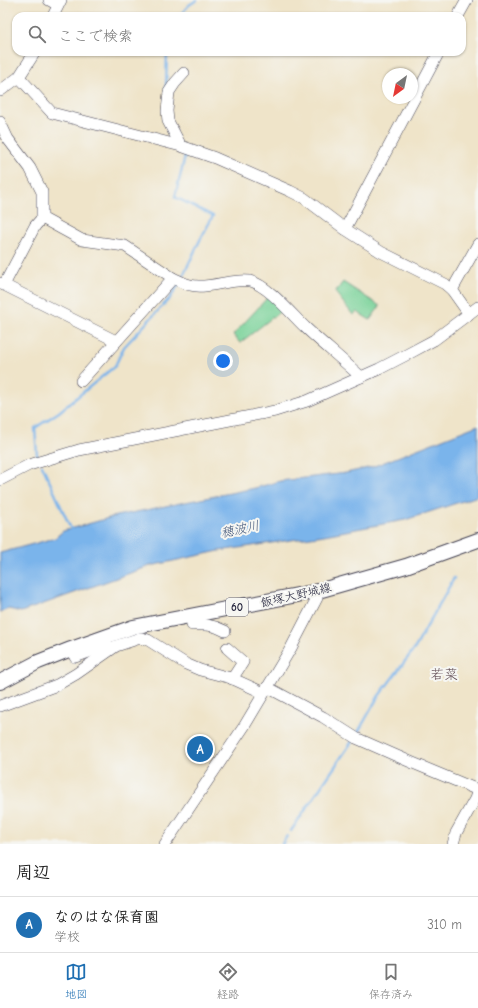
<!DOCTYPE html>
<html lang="ja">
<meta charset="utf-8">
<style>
body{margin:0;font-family:"Comic Neue","Klee One",sans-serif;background:#f6f6f6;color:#222}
.compass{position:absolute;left:382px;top:68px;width:36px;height:36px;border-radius:50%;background:#fff;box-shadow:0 1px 3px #0004;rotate:213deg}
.you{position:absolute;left:223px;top:361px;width:14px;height:14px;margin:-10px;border:3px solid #fff;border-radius:50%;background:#1a73e8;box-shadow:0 0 0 6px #1a73e833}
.badge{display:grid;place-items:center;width:26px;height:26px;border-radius:50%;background:#1f6fb2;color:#fff;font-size:13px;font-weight:700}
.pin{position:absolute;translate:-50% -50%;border:2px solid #fff;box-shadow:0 1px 4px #0006}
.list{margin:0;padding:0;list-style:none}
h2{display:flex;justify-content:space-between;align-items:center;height:52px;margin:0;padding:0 16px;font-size:17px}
h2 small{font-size:13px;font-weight:400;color:#767676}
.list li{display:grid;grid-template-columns:26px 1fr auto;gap:12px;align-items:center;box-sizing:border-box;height:56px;padding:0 16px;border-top:1px solid #e0e0e0}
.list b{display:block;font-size:15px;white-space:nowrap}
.list p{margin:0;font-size:13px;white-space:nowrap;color:#767676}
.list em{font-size:13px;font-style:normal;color:#767676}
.icon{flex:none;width:22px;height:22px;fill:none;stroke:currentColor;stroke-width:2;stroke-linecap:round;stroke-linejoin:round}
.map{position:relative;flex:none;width:478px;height:844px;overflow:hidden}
.search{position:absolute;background:#fff;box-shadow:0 1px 3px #0004;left:12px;right:12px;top:12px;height:44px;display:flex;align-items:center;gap:10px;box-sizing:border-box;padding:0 14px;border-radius:12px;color:#767676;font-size:15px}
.sheet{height:108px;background:#fff}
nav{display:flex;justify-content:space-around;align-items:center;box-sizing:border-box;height:56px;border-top:1px solid #e0e0e0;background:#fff;font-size:11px;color:#767676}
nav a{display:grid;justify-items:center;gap:2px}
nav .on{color:#1f6fb2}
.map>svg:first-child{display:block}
</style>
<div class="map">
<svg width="478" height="844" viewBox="0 0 478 844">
<rect width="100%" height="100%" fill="#f6f6f2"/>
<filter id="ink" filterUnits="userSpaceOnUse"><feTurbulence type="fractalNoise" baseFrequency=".025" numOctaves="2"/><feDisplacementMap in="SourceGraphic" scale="8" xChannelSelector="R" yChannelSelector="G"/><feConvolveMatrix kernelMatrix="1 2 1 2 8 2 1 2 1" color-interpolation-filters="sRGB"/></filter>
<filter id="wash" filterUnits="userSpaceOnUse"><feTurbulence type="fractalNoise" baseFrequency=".012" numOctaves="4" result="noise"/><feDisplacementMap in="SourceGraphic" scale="16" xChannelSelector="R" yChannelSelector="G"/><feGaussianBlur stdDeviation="0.9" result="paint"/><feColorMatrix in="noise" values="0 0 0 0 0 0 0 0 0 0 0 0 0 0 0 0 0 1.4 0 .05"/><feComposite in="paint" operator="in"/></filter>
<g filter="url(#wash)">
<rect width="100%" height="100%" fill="#efe4c9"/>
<g fill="#77d197" stroke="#4c7a69">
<path d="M343,282L380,306L370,320L357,312L353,315L335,292Z"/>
<path d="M268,297L282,310L240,343L233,335Z"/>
</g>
<path fill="#7ab4eb" stroke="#4e6b93" d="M478,425V496L405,520L324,535L219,551L150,566L21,612L9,609L0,612V553L55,538L63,531L116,516L255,488L280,481L346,473L372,467Z"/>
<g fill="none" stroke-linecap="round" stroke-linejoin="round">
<g stroke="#7ab4eb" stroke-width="2.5">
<path d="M179,16L189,5L197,0"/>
<path d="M166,89L167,52"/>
<path d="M182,278L200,240L213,216L175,197L186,152"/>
<path d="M39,459L37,455L35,428L59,412L115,366L124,347L170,298L179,284"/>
<path d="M42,465L72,531"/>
<path d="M357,734L378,697L415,648L454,578"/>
<path d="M291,831L353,740"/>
<path d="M282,844L287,836"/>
</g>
</g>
</g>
<g filter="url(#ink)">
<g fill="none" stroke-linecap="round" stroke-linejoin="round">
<g stroke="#413f50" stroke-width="12">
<g id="minor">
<path d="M49,0L58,5"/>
<path d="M53,16L61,0"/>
<path d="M458,16L467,0"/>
<path d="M19,77L52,113L181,146L215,158L290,191L304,198L345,229L381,252L445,284L452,290L469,314"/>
<path d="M0,91L19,77L35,52"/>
<path d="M0,122L8,139L30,168L42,192V218L82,240L125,246L173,278L81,381"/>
<path d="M181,146L168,121L167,111L169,92L175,83L184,73"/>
<path d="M345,229L439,52"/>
<path d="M173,278C178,280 184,284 190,285C207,290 232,278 250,281C268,285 293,316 306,328C324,345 343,360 361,377"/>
<path d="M0,283L116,341"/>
<path d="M4,285L35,226L42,218"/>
<path d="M452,290L478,244"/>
<path d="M0,480L29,465L79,450L275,411L307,401L379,369L408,354L434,340L478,307"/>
<path d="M191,615L192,625C205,624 214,625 225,631"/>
<path d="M227,648L243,662L232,679"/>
<path d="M71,649L75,657L94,650L111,647"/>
<path d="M267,687L323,717L356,738L413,763L478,790"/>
<path d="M0,706L57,685L76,674L116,646L137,639L142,638L148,640L186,664L200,670L231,678L264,693"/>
<path d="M165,844L245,725L291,648L317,598L318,591"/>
<path d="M453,844L456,833L475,799L478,789"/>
</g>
</g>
<g stroke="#413f50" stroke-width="16">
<path id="major" d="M0,682L38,662L71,649L133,627L318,591L406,566L478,540"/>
</g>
<use href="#minor" stroke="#fff" stroke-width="11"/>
<use href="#major" stroke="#fff" stroke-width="14"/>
</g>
</g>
<g text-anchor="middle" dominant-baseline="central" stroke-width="4" stroke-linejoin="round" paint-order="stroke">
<rect fill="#f6f6f2" stroke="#626272" stroke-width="1" x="226" y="598" width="22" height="18" rx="3"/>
<g font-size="11" font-weight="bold" fill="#22223b">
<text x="237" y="607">60</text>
</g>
<g font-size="12" fill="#22223b" stroke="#f6f6f2">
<text transform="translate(296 595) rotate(-13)">飯塚大野城線</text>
</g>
<g font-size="13" font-style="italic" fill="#415579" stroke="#f6f6f2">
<text transform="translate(240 529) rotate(-12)">穂波川</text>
</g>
<g font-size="14" fill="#655159" stroke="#f6f6f2">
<text x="444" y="674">若菜</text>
</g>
</g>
</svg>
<svg class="compass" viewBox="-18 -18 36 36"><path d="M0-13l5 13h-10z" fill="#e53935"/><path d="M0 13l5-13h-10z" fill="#767676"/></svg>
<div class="you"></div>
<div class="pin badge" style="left:200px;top:749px">A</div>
<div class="search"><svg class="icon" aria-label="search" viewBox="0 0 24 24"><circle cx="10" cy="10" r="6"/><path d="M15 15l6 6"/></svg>ここで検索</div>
</div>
<section class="sheet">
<h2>周辺<small></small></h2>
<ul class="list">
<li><span class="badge">A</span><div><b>なのはな保育園</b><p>学校</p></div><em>310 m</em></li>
</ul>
</section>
<nav>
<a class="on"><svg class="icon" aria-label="map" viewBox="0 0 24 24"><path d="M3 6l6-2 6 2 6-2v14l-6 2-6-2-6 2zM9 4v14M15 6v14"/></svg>地図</a>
<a><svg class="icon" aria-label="directions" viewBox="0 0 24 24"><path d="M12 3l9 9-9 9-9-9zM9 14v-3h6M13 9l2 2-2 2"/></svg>経路</a>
<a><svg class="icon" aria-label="saved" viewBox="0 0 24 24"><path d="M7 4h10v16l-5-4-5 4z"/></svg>保存済み</a>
</nav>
